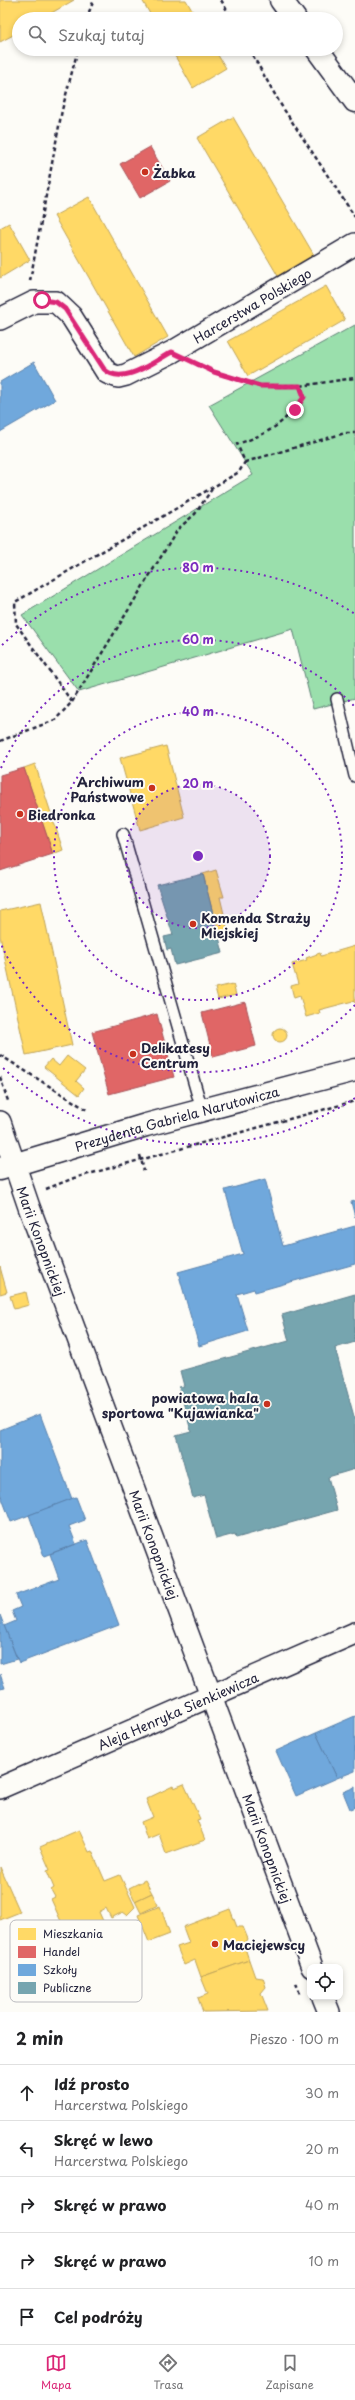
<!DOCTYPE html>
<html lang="pl">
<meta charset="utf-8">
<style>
body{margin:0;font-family:"Playpen Sans",sans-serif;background:#f2f2f2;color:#202124}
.controls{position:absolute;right:12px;bottom:12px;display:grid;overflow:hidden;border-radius:8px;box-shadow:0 2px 6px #0003}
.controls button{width:36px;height:36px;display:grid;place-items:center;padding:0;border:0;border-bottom:1px solid #e0e0e0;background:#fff;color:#202124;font:20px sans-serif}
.stop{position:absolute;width:12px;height:12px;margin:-9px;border:3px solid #db2777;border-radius:50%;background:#fff}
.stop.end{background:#db2777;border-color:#fff;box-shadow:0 1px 4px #0008}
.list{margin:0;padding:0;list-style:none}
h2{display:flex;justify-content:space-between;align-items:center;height:52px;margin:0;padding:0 16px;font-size:17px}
h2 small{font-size:13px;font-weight:400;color:#757577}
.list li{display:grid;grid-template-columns:26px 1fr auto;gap:12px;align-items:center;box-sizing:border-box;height:56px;padding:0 16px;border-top:1px solid #e0e0e0}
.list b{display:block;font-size:15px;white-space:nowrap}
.list p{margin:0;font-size:13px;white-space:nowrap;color:#757577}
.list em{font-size:13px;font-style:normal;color:#757577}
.icon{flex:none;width:22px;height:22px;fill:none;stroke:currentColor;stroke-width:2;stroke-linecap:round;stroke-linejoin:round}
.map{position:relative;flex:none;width:355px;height:2012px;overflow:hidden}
.search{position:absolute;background:#fff;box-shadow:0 2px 6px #0003;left:12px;right:12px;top:12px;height:44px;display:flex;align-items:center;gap:10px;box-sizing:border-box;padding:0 14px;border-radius:22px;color:#757577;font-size:15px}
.sheet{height:332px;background:#fff}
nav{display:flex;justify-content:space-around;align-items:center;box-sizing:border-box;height:56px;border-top:1px solid #e0e0e0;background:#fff;font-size:11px;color:#757577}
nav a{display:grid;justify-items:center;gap:2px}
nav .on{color:#db2777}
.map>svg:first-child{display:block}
</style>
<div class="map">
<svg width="355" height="2012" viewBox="0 0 355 2012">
<rect width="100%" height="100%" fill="#fdfcf7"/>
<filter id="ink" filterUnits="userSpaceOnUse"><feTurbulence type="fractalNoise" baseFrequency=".025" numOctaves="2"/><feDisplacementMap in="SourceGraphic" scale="8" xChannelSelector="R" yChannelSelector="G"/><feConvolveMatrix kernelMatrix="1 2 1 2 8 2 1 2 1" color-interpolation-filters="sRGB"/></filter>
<g filter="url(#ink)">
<path fill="#9adfac" stroke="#5e8074" d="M355,325V698L313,709L293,629L79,692L22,615L253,475L209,405Z"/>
<g fill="#ffd966" stroke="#bda259">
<path d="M0,0H74L41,19H19V32L0,42Z"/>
<path d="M142,0H186L197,19H153Z"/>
<path d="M171,49H214L226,68L193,88Z"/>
<path d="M233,117L314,255L278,276L197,138Z"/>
<path d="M89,197L168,337L134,357L54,216Z"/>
<path d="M9,223L30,260L0,278V228Z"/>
<path d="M326,286L345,320L248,376L228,341Z"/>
<path d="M166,746L184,817L140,830L120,758Z"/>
<path d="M35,764L63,850L53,854L24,768Z"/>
<path d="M216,870L224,897H220L229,935L219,937L203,874Z"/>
<path d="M41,902L72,1045L26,1055L0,936V911Z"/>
<path d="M355,946V1003L353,1001L319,1010L320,1013L306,1017L300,996L294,998L291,986L298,984L292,964L307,960L306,958L320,953L321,956Z"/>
<path d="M233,984L236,995L218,999L215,988Z"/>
<circle cx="280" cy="1035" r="7"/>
<path d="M67,1056L85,1070L76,1081L84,1088L79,1095L44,1067L51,1059L59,1066Z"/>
<path d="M0,1267L7,1292L0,1294Z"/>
<path d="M26,1292L29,1305L14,1309L10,1296Z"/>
<path d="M184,1784L200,1819L197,1820L205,1840L166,1854L159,1834L147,1839L141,1822L153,1817L146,1799L173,1786L174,1788Z"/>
<path d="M79,1830L89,1852L92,1851L105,1881L120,1875L135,1907L127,1915L123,1912L111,1918L106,1908L99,1912L103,1921L68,1937L51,1899L55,1897L51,1890L54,1888L47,1871L50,1870L40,1847Z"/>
<path d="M0,1867L20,1912L0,1920Z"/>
<path d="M145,1880L152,1893L135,1901L129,1888Z"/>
<path d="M152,1893L158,1905L141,1913L135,1901Z"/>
<path d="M160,1906L170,1934L149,1942L138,1915Z"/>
<path d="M230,1909L237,1927H243L248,1939L244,1945L249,1960L201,1977L195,1960L184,1965L177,1947L189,1943L183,1927Z"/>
<path d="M249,1960L255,1977L263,1978L266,1987L261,1993L268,2011L203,2012L198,1998L208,1994L201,1977Z"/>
</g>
<g fill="#e06666" stroke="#a75259">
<path d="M150,147L170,181L140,198L120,164Z"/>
<path d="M24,768L53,854L0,871V775Z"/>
<path d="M245,1002L256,1046L213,1057L202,1013Z"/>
<path d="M157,1014L174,1077L109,1094L92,1032Z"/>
</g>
<g fill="#6fa8dc" stroke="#5880ac">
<path d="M34,362L55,400L0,432V382Z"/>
<path d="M265,1179L283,1246L355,1226V1264L255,1292L254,1289L237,1294L248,1331L199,1346L178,1272L243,1254L225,1190Z"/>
<path d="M355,1201V1217L351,1202Z"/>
<path d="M40,1414L72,1499L11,1522L0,1493V1430Z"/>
<path d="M76,1497L85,1520L69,1526L76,1544L44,1556L29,1515Z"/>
<path d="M87,1540L119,1625L19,1663L4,1626L16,1621L12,1611L21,1607L16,1595L59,1579L50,1554Z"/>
<path d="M0,1615L17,1659L0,1664Z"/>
<path d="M0,1674L5,1688L0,1689Z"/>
<path d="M355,1716V1771L337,1778L316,1733Z"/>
<path d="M316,1733L337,1778L296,1796L276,1751Z"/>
<path d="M355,1787V1807L350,1809L343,1792Z"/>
</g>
<g fill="#76a5af" stroke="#5d7e8c">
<path d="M203,874L223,953L175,965L171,949L167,950L164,937L173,935L157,885Z"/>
<path d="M355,1294V1342L335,1348L355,1420V1469L328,1477L337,1510L236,1538L235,1534L216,1539L204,1495L193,1498L176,1435L191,1431L179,1387L184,1386L180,1371L289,1341L282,1315Z"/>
</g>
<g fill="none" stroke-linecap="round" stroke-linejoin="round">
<g stroke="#22223b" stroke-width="14">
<g id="lane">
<path d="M337,699L355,776"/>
<path d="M123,834L202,1110"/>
</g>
</g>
<g stroke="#22223b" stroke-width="24">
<g id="street">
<path id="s1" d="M0,319L34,302H56L71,316L107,373L118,377L126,375L172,352L355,244"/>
<path id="s2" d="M0,1122L29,1207L312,1967"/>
<path id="s3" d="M0,1788L355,1633"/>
<path d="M323,1997L329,2012"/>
</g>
</g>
<g stroke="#22223b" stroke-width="25">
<g id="secondary">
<path d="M281,0L295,19"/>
<path d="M317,49L355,101"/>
<path id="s4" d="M0,1169L146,1125L355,1070"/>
</g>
</g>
<g stroke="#22223b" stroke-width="2.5" stroke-dasharray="4 3" stroke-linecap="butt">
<path d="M221,0L232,19"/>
<path d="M86,19L94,0"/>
<path d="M249,49L281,105L355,217"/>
<path d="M30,281L62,110L78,49"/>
<path d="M197,364L214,372L260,386H300"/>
<path d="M245,462L345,433H355"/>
<path d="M72,702L178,529L195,514L212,489"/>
<path d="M0,741L55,720L72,702L16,624L15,602L239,472L245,462L237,444C268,434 284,424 304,397L300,386L355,378"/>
<path d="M0,1055L87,1110"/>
<path d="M0,1077L8,1101"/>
<path d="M140,1155L144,1171"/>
<path d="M46,1189L74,1178L355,1101"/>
<path d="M296,1983L300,1994"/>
</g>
<use href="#lane" stroke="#fdfcf7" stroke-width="11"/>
<use href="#street" stroke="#fdfcf7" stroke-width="21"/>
<use href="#secondary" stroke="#fdfcf7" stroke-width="22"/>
</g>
</g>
<g fill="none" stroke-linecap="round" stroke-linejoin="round" filter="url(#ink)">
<path stroke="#db2777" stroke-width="5" d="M42,300L56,302L65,309L104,369C122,387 154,361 172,352L214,372L260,386H300L304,397L295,410"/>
</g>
<circle cx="198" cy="856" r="72" fill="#7b2cbf" fill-opacity=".12"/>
<g fill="none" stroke="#7b2cbf" stroke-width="2" stroke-dasharray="2 4">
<circle cx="198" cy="856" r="72"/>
<circle cx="198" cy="856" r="144"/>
<path d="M355 1005A216 216 0 0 1 1 944M1 768A216 216 0 0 1 355 707"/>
<path d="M355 1098A288 288 0 0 1 2 1067M2 645A288 288 0 0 1 355 614"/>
</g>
<g fill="#c8321e" stroke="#fdfcf7" stroke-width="1.5">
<circle cx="145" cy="172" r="4"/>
<circle cx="152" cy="788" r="4"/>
<circle cx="20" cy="814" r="4"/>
<circle cx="193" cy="924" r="4"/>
<circle cx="133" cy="1054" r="4"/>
<circle cx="267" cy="1404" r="4"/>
<circle cx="215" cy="1944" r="4"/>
</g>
<g text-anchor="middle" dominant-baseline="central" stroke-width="4" stroke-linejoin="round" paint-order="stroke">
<g font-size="13" font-weight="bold" fill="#22223b" stroke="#fdfcf7" text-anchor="start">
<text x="153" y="172">Żabka</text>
<text x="144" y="781" text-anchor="end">Archiwum<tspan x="144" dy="15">Państwowe</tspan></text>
<text x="28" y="814">Biedronka</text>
<text x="201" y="917">Komenda Straży<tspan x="201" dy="15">Miejskiej</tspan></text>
<text x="141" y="1047">Delikatesy<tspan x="141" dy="15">Centrum</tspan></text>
<text x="259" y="1397" text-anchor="end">powiatowa hala<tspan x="259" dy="15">sportowa "Kujawianka"</tspan></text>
<text x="223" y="1944">Maciejewscy</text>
</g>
<g font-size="13" fill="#22223b" stroke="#fdfcf7">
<text stroke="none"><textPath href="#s1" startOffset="312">Harcerstwa Polskiego</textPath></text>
<text stroke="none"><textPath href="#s4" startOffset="184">Prezydenta Gabriela Narutowicza</textPath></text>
<text stroke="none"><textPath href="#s2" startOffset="126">Marii Konopnickiej</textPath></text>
<text stroke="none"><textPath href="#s2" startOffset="450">Marii Konopnickiej</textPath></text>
<text stroke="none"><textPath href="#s3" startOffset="194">Aleja Henryka Sienkiewicza</textPath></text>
<text stroke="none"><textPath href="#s2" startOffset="774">Marii Konopnickiej</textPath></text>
</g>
</g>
<rect x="10" y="1920" width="132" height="82" rx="6" fill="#fdfcf7" stroke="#bbbbbf" stroke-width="1"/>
<rect x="18" y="1928" width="18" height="12" fill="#ffd966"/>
<rect x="18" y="1946" width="18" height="12" fill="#e06666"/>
<rect x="18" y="1964" width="18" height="12" fill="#6fa8dc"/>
<rect x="18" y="1982" width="18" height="12" fill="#76a5af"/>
<g font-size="11" fill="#22223b">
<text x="43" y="1938">Mieszkania</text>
<text x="43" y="1956">Handel</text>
<text x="43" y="1974">Szkoły</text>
<text x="43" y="1992">Publiczne</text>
</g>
<circle cx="198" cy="856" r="6" fill="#7b2cbf" stroke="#fdfcf7" stroke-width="2"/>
<g font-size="12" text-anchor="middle" font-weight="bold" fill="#7b2cbf" stroke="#fdfcf7" stroke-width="4" stroke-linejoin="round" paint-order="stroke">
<text x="198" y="572">80 m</text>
<text x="198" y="644">60 m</text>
<text x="198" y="716">40 m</text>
<text x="198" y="788">20 m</text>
</g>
</svg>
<div class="controls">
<button><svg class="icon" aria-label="locate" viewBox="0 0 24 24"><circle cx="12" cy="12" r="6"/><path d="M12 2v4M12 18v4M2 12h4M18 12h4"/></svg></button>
</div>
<div class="stop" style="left:42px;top:300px"></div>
<div class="stop end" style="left:295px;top:410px"></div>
<div class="search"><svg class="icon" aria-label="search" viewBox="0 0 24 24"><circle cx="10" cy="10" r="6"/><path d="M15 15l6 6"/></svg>Szukaj tutaj</div>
</div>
<section class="sheet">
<h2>2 min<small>Pieszo · 100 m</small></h2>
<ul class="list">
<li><svg class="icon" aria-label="ahead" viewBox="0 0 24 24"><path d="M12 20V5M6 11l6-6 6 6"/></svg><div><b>Idź prosto</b><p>Harcerstwa Polskiego</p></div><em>30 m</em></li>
<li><svg class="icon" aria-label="left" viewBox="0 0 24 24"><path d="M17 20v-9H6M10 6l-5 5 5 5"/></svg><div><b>Skręć w lewo</b><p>Harcerstwa Polskiego</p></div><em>20 m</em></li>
<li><svg class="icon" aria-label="right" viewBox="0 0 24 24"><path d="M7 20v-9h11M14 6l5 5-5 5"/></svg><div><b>Skręć w prawo</b></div><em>40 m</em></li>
<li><svg class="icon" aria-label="right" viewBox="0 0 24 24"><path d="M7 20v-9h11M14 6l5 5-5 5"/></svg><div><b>Skręć w prawo</b></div><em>10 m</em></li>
<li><svg class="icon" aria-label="arrive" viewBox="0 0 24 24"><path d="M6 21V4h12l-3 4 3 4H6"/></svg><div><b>Cel podróży</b></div></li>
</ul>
</section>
<nav>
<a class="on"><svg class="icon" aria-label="map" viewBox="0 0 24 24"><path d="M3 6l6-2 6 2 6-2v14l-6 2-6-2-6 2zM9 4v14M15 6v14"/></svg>Mapa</a>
<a><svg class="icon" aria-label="directions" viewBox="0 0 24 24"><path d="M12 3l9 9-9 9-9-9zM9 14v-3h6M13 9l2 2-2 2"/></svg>Trasa</a>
<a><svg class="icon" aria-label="saved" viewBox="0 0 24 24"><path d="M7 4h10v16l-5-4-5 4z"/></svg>Zapisane</a>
</nav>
